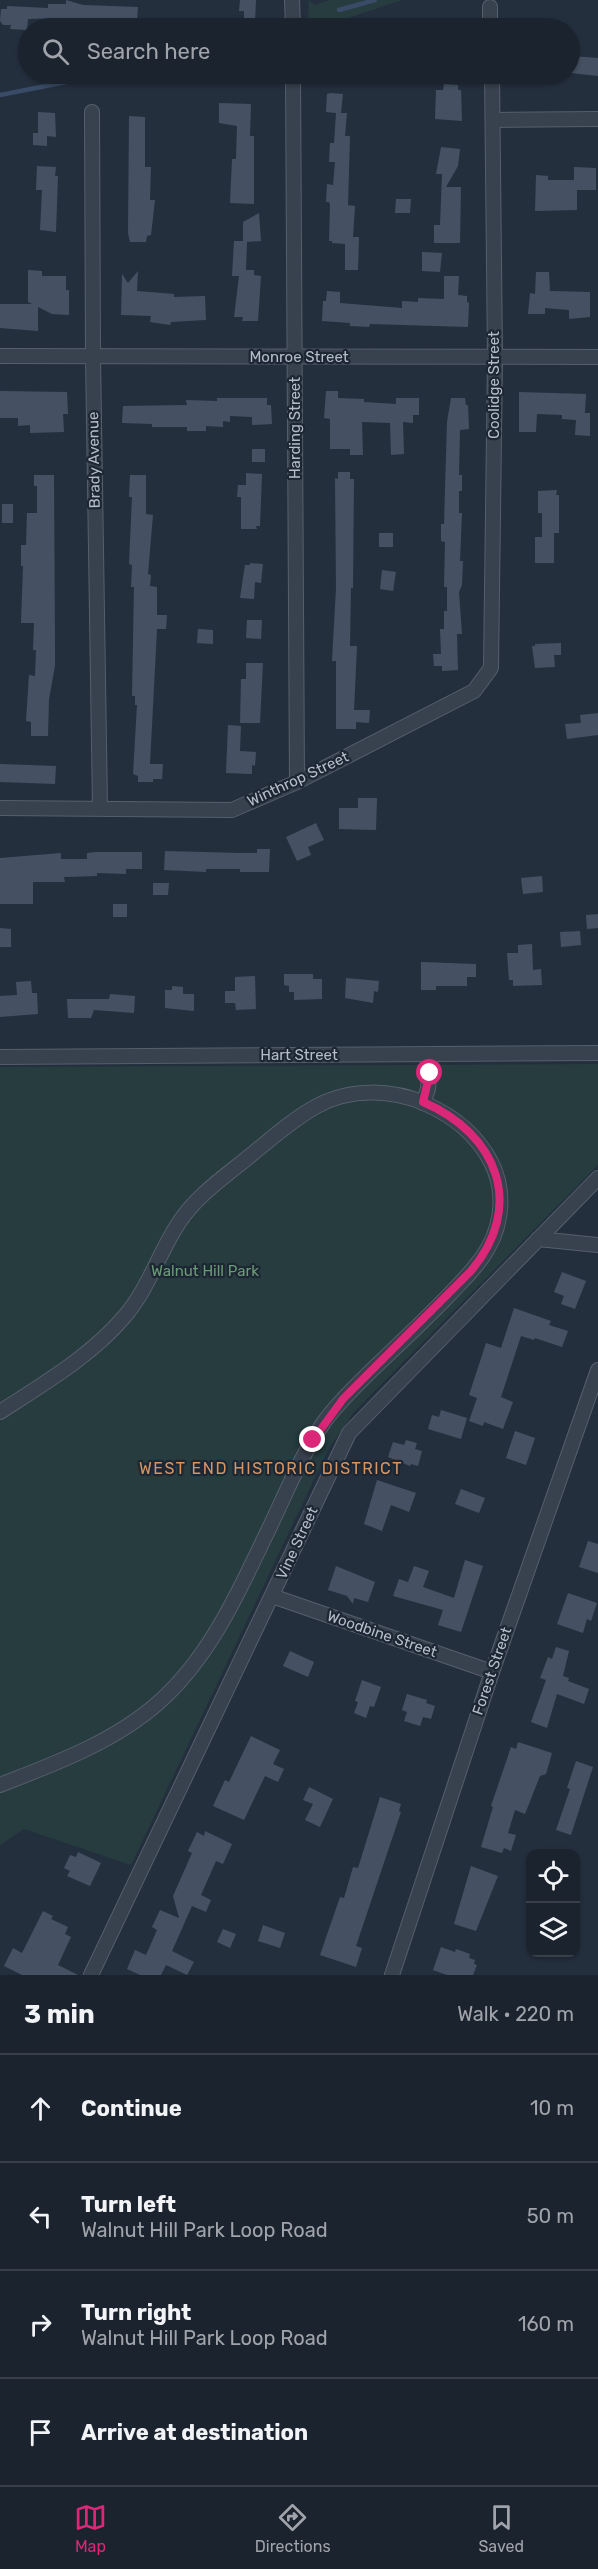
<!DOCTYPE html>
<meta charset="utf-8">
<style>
body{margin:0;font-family:Rubik,sans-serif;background:#242b36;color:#f1f3f6}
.controls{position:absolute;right:18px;bottom:18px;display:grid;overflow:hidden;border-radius:12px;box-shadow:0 2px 4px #0004}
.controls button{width:54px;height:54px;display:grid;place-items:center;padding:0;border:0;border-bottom:2px solid #39404a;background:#1b232e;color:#f1f3f6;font:30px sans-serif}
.stop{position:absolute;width:18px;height:18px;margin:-14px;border:4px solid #db2777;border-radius:50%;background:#fff}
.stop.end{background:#db2777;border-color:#fff;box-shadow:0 2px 6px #0008}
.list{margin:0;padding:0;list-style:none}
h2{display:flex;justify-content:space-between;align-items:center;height:78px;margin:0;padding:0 24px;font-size:26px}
h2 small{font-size:20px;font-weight:400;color:#a0a4aa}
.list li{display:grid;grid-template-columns:39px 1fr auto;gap:18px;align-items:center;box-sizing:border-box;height:108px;padding:0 24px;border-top:2px solid #39404a}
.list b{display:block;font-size:22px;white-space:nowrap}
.list p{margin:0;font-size:20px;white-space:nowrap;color:#a0a4aa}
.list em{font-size:20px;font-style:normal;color:#a0a4aa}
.icon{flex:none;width:33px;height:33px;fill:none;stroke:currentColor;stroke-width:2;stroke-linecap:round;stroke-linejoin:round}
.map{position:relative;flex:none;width:598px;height:1975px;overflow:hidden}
.search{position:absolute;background:#1b232e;box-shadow:0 2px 4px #0004;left:18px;right:18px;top:18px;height:66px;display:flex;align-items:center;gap:15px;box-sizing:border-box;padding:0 21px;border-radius:33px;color:#a0a4aa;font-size:22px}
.sheet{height:510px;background:#1b232e}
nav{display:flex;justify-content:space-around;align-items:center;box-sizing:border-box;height:84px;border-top:2px solid #39404a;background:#1b232e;font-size:16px;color:#a0a4aa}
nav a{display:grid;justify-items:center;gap:3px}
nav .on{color:#db2777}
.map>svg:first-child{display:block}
</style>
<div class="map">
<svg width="598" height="1975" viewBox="0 0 598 1975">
<rect width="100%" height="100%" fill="#242f3e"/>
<g fill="#263c3f">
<path d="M309,0L315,5L330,0H402L318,28H307Z"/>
<path d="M598,1064V1165L354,1412L328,1450L131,1865L24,1829L0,1845V1067Z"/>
</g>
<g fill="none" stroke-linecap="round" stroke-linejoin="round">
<g stroke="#394c67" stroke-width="4.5">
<path d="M339,10L375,0"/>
<path d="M0,95L107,74"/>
</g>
</g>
<g fill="#455162">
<path d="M66,0L83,5L138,7L137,20H124L123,28H98V23L58,24V18L28,19L27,30L10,29L11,25H3L0,21L1,9H7V6L48,8V4H66Z"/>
<path d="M240,0H256L255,23H244V11H239Z"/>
<path d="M572,56L598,58V76L571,73Z"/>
<path d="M444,84L458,85V90H461L462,121L435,119L436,90H443Z"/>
<path d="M331,93L343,94L341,113H347L345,136H350L348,205L355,206L353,237H359L358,270H345V244L332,243V241H329L330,205L329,202H326L327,184L333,185L335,162H329L330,143H334L336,113L326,112L327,94Z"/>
<path d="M219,103L251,104L250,136H254V204L230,203L232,159H236L237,126L219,123Z"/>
<path d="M38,112L55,113L56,137L47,136V146L33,145V133H38Z"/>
<path d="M129,116L145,117V167H151L150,200H155L151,235L147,236L146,242H130L128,233Z"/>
<path d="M441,147L460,149L458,166L446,187H461L460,243H434V225H440L442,174H436Z"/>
<path d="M37,166L56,167L55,176H58L56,232L40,230L42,190H36Z"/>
<path d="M574,167L596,168V190H577V210L535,211L536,175L548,176V180H574Z"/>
<path d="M396,199H411L410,213H395Z"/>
<path d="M259,213L261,241L247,242L246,270H254V275L261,276L258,321H242L243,317H234L239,276H232L234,241H243V222Z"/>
<path d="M422,252L442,253L440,272L422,271Z"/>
<path d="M28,270L42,271V276H66V290H69V315L52,314L38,307V331L0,328V304H32L28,302Z"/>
<path d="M138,271L137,291L174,294V297L205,296L206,320L171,322L170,325L150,322L151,316L121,315L122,274L128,283Z"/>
<path d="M536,272H549L550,291L590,292V317L569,319V310L545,308V314H528L530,293L535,294Z"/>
<path d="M444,276H459L458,295L467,296V302L469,303L468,327L370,324L369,327L350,326V323L322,321L323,301H326L327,291L340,292V303L402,308V301L418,302V298L444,299Z"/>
<path d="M0,391L67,392L68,414H63L64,432L30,433V425L18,426V418H0Z"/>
<path d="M326,391H338V398L364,399V402L396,404V398H419V415H413V423L403,422L404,454L391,455L390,423L362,422L363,455H350V449H330V419L324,418Z"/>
<path d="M519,392L586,394L585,413H590V436L575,435L576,420L562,419V415L537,414L536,432H519Z"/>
<path d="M217,398H267V405H271L272,424L252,425V417L230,416V422L223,421V427L206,426V431H187V427H152V424L122,423L123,406L187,405L186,400L217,401Z"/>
<path d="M451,398H465L466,405H468L469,429L460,430L459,475H462V491H459V513H462L460,561H463L462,585L459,592L462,634H457L458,670L442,671V666H434L433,654H441L440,629H444V611H447V587H444L445,542L441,541V524H444L447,422Z"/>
<rect x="252" y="449" width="13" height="13"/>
<path d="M338,472H350V479H354L353,588H351L350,646H357L354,710H370L369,723L356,722V729H336V661H332L336,588L335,478L338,479Z"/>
<path d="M246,473L262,474L260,526H256L257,529H241V497H237L238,485H246Z"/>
<path d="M34,475H54L55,643V666L49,699L48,736H31V722L26,721L29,675L35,676L36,650H33L34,623H21L23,566H21V545H26L27,513H37V486H34Z"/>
<path d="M130,475H146V514L153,515L148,574L151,575L150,586L157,587V615H167L166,629H157L150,764H163L162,779H153V782H138V776L133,774L137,705H135V696H132L134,587H131L132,565L129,564L132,497H129Z"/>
<path d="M557,490L556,495H559V533H554V563H535V537H542V513H538V491Z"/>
<rect x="2" y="504" width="11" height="19"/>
<rect x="379" y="533" width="14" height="14"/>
<path d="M250,563L263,564L261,583L255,582L254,599L240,598L245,565H250Z"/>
<path d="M382,570L396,572L393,591L380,589Z"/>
<path d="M247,620H262L261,639L246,638Z"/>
<path d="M198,629L213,630V644L197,643Z"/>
<path d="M561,643V655H554L555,667L535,668L532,646H535V644Z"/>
<path d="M246,663H263L260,723H240L241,679H246Z"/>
<path d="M598,713V735L567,739L565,724L581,723L580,715Z"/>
<path d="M228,725L241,726L240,751L256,752L255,766L252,765V774L226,773Z"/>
<path d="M0,764L56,766L55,784L0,782Z"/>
<path d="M358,798H377L376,830L339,829V808H358Z"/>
<path d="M316,823L324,840L308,847L311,855L297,861L286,837Z"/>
<path d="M257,849H270L269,872H240V869H206V872L164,870L165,851L241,853H257Z"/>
<path d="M96,852H142V869H126V874L97,873V876L64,877L65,882H33V904H0V858L61,853V859H87V853Z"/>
<path d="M542,876L543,892L523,894L521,878Z"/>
<path d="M153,883H169L168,895H153Z"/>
<rect x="113" y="904" width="14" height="13"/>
<path d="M598,914V928L587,929L586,915Z"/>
<path d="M0,928L11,929V947H0Z"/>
<path d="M580,931L581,945L561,947L560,932Z"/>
<path d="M532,944L533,970L541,969L542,985L513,986V980H509L507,953H518V945Z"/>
<path d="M421,962L476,964V977H467V986H436V990H421Z"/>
<path d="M284,974H313V979H322V999L294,1000V992H289V986L284,985Z"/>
<path d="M255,976L256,1009L236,1010L235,1003H225V991H235V977Z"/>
<path d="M346,978L379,981L378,992L374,991L373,1003L345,998Z"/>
<path d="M31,981L32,993H37L38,1014L0,1017V996L17,995L16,982Z"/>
<path d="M172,986L183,987V994H194V1011L165,1008V990H172Z"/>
<path d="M110,994L135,996L134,1013L94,1010L91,1018H68L67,999H109Z"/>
<path d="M562,1272L586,1281L575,1309L561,1304L564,1296L554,1292Z"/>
<path d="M514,1308L551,1321L549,1325L568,1331L562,1347L535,1338L534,1340L521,1336L501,1397L513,1402L503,1429L484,1422L483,1426L469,1421L477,1398L469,1395L486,1343L501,1348Z"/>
<path d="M441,1410L467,1418L461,1439L428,1429L432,1415L439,1417Z"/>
<path d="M515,1431L535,1438L526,1465L506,1458Z"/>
<path d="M406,1440L417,1443L415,1449L422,1451L418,1466L411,1464L410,1466L388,1457L393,1442L404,1445Z"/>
<path d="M377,1480L416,1493L409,1512L391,1505L382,1531L364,1524Z"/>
<path d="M461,1489L485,1498L479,1513L455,1504Z"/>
<path d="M588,1541L598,1544V1573L579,1567Z"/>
<path d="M465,1560L483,1566L461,1632L438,1625L443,1610L393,1596L399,1579L408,1582L414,1566L429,1571L423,1587L454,1598Z"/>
<path d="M336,1566L375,1582L368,1602L354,1598L353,1604L347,1596L328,1590Z"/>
<path d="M568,1593L597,1603L591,1621L587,1619L583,1633L557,1624Z"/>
<path d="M556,1647L569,1651L563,1676L569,1678L568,1681L589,1689L584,1704L557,1694L547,1728L531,1722L546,1680L540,1678L548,1657L552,1659Z"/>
<path d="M290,1651L314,1662L308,1677L283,1666Z"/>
<path d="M362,1680L381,1687L374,1707L370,1706L366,1718L354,1713L358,1702L355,1701Z"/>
<path d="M407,1694L427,1700L426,1703L435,1706L431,1719L423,1717L420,1726L404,1721L407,1712L402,1710Z"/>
<path d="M251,1736L280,1750L273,1764L284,1769L278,1782L265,1776L244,1820L213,1806L225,1780L229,1782Z"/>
<path d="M518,1742L552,1753L546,1774L540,1776L525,1814L515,1810L508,1833L516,1835L511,1851L504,1848L502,1853L481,1847L493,1807L491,1806L511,1747L516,1749Z"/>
<path d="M576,1761L593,1767L571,1835L556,1830L570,1789L567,1788Z"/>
<path d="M309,1787L333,1799L320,1827L305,1820L313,1804L303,1800Z"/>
<path d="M380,1797L401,1804L399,1811L401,1812L356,1946L362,1948L356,1967L320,1955L340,1897L344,1898L353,1867L358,1868Z"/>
<path d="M205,1831L232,1844L223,1864L216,1861L201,1895L211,1900L206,1912L192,1906L172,1951L194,1962L187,1975L166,1965L161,1975H140L127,1969L135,1950L146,1955L157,1930L152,1927L160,1910L179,1918L173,1896L192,1853L188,1851L197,1832L204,1836Z"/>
<path d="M78,1852L101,1863L90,1886L67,1876L70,1871L64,1868L70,1855L76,1857Z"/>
<path d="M471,1866L498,1876L476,1931L454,1924Z"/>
<path d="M43,1911L53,1916L51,1919L68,1927L65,1934L71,1937L58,1965L78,1975H22L4,1966L13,1948L22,1953Z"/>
<path d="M263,1925L285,1933L280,1948L258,1941Z"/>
<path d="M223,1929L236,1934L230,1948L217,1942Z"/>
<path d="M441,1947L455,1952L456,1949L470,1954L469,1958L475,1960L474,1964L477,1965L473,1975H447L433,1970Z"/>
</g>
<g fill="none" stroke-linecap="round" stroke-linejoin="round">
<g stroke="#565f6c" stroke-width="16">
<g id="minor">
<path d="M292,0L293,28"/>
<path d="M490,7V28"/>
<path d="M293,74L297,782"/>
<path d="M92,112L93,356L100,808"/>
<path d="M493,120L598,119"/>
<path d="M0,356L598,357"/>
<path d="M0,808L232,810L297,782L474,691L491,668L495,358L492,74"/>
<path d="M0,1057L598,1053"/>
<path d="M423,1103L428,1089L431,1054"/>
<path d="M538,1239L598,1245"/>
<path d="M0,1412C43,1384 91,1356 124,1317C149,1288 159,1252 180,1221C198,1194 227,1175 251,1155C272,1138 293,1119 317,1106C350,1088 392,1089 426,1104C453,1116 477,1135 491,1162C505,1189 503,1222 488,1248C479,1265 463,1280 450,1294C426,1319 400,1343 375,1367C357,1385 339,1401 324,1422C299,1458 283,1501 263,1541C236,1598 207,1660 158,1703C114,1742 54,1764 0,1785"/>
<path d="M272,1596L492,1672"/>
<path d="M91,1975L349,1433L598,1178"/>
<path d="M392,1975L492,1672L598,1370"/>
</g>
</g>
<use href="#minor" stroke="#38414e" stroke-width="14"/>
</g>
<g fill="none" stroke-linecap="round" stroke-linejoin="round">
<path stroke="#db2777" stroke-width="8" d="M313,1440L343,1399L470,1272C526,1207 498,1134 423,1102L430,1073"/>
</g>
<g text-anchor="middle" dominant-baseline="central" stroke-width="4.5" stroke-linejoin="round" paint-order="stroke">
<g font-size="15" fill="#b4bcc9" stroke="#1d2633">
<text x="299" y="357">Monroe Street</text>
<text transform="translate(494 385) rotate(-90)">Coolidge Street</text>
<text transform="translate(295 428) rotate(-90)">Harding Street</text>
<text transform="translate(94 460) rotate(-91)">Brady Avenue</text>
<text transform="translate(298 779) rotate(-25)">Winthrop Street</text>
<text x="299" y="1055">Hart Street</text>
<text transform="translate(297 1543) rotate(-65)">Vine Street</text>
<text transform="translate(382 1634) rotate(19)">Woodbine Street</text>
<text transform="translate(492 1671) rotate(-71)">Forest Street</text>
</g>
<g font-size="15" fill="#6b9a76" stroke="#1d2633">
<text x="205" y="1271">Walnut Hill Park</text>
</g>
<g font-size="16" letter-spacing="1.5" fill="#d59563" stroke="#1d2633">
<text x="271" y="1468">WEST END HISTORIC DISTRICT</text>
</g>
</g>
</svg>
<div class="controls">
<button><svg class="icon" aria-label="locate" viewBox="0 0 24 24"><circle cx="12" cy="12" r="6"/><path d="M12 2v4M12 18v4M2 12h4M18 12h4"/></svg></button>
<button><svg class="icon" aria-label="layers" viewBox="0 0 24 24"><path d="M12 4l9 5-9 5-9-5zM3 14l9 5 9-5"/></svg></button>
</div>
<div class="stop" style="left:430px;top:1073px"></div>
<div class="stop end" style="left:313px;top:1440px"></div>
<div class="search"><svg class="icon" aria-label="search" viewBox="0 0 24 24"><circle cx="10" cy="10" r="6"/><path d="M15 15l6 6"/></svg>Search here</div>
</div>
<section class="sheet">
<h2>3 min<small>Walk · 220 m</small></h2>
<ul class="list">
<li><svg class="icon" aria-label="ahead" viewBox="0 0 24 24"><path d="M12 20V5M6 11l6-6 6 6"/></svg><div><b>Continue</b></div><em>10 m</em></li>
<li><svg class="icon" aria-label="left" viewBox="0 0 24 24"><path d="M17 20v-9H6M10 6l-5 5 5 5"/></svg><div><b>Turn left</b><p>Walnut Hill Park Loop Road</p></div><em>50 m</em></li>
<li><svg class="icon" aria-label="right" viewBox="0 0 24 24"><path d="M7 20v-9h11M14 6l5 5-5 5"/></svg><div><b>Turn right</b><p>Walnut Hill Park Loop Road</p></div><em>160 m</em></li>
<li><svg class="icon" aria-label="arrive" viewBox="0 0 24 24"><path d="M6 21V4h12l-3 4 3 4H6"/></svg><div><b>Arrive at destination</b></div></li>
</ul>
</section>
<nav>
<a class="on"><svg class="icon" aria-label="map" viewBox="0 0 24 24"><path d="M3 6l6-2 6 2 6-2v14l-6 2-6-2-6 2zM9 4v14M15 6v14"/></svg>Map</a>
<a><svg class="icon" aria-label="directions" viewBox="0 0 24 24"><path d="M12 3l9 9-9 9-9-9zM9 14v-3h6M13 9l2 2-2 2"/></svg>Directions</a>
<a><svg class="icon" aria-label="saved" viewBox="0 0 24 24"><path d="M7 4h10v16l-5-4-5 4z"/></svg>Saved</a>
</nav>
